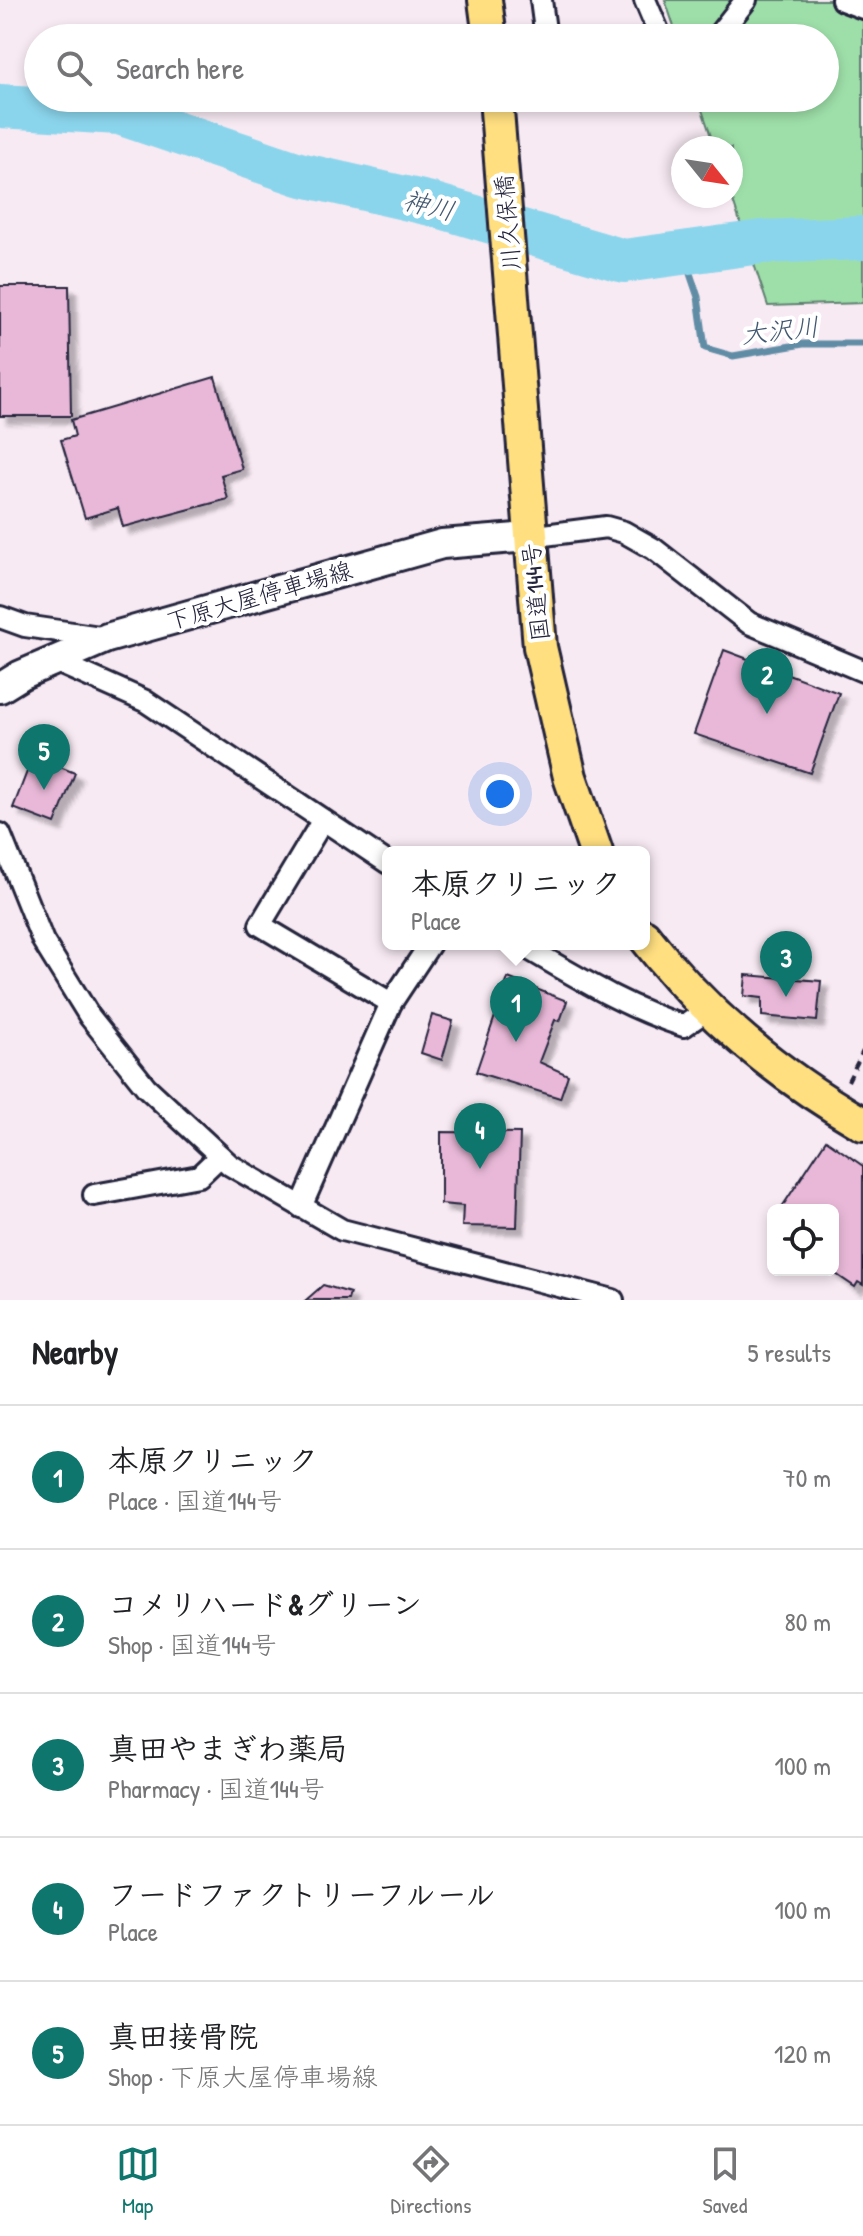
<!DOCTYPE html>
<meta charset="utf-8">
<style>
body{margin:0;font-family:"Patrick Hand","Klee One",sans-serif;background:#f2f2f2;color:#202124}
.controls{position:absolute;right:24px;bottom:24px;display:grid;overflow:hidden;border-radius:12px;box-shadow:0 4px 12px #0003}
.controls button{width:72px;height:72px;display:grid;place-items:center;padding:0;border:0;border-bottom:2px solid #e0e0e0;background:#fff;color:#202124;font:40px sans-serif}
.compass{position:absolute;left:671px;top:136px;width:72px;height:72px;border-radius:50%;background:#fff;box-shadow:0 4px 12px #0003;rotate:120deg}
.you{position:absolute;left:500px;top:794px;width:28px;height:28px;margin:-20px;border:6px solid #fff;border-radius:50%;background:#1a73e8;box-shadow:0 0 0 12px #1a73e833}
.badge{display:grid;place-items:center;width:52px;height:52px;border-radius:50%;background:#0f766e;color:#fff;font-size:26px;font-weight:700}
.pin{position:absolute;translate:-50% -66px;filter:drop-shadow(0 2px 4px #0008)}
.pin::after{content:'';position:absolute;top:42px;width:28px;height:24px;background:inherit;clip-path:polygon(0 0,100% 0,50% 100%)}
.popup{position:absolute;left:382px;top:846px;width:268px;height:104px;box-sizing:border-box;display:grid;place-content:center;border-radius:12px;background:#fff;filter:drop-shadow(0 2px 6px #0005);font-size:26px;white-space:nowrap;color:#757577}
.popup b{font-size:30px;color:#202124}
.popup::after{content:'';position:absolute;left:50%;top:100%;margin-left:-16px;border:16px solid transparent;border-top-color:#fff}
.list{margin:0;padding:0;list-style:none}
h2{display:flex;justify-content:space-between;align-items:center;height:104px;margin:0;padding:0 32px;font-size:34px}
h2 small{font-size:26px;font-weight:400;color:#757577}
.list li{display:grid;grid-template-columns:52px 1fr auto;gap:24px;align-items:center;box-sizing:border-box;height:144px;padding:0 32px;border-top:2px solid #e0e0e0}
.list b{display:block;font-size:30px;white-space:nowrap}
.list p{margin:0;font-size:26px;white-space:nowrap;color:#757577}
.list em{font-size:26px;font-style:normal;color:#757577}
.icon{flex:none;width:44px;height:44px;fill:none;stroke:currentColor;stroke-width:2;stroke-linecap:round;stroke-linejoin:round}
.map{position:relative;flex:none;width:863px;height:1300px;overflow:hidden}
.search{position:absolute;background:#fff;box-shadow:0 4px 12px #0003;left:24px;right:24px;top:24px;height:88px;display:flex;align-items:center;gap:20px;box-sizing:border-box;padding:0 28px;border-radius:44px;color:#757577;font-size:30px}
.sheet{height:824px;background:#fff}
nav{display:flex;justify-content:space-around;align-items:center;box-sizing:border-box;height:112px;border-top:2px solid #e0e0e0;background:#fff;font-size:22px;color:#757577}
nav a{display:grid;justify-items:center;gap:4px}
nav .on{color:#0f766e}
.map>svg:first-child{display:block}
</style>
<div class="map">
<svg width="863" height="1300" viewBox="0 0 863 1300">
<defs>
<filter id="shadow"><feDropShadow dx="7" dy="7" stdDeviation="2" flood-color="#0004"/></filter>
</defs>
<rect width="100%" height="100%" fill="#f8eaf3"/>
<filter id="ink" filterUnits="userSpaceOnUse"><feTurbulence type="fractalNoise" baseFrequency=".0125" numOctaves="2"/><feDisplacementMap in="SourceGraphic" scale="16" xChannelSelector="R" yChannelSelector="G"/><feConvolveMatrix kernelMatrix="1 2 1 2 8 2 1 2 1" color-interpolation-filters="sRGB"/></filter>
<g filter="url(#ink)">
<path fill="#9edfa9" stroke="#608072" stroke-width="2" d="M665,0H863V303L768,306L731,195V148H715L698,98H825V38H678Z"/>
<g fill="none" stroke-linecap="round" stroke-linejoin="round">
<path stroke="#618da5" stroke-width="7" d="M683,253L698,297L705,348L733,356L803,344H863"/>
<path stroke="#8bd5ec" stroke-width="44" d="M0,106L119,113L299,174L431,204L624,261L761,242L863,238"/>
</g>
<g fill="#e9b8d8" stroke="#22223b" stroke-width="2" filter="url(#shadow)">
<path d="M0,286H69L71,416H0Z"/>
<path d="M215,377L242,469L221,475L228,499L123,527L118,508L85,518L61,440L75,436L71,420Z"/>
<path d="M724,650L839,693L810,773L694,734Z"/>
<path d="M33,756L75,773L55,824L13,808Z"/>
<path d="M746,975L821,981L817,1021L762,1016V998L744,996Z"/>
<path d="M508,978L567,1001L560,1021L555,1020L539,1062L568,1075L560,1098L476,1072Z"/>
<path d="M432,1015L453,1021L442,1060L421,1053Z"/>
<path d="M441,1132L520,1133L517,1227L462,1226L463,1206L441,1204Z"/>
<path d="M826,1140L863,1166V1285L858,1282L855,1287L830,1270H833V1210H780Z"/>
<path d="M323,1285L350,1293L348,1300H306Z"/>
</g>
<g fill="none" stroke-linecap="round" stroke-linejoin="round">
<g stroke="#22223b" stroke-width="26">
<g id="minor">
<path d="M541,0L546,38"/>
<path d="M645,0L661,38"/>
<path d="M842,0L863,8"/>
<path d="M716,38L746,0"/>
<path d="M529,537L606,527L624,532L654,549L749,623L863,671"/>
<path d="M0,617L25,626L107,638"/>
<path d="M55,661L145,701L388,863"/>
<path d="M323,820L260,925L391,1003"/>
<path d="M0,834L43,941L90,1017L146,1087L230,1165L342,1230L613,1300"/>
<path d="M520,944C574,975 624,1007 684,1026L707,1010"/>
<path d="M94,1195L199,1176L220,1156"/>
<path d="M301,1207L391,1003L430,944"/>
</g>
</g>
<g stroke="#22223b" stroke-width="34">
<path id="secondary" d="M0,688L21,675L107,638L442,544L529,537"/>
</g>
<g stroke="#22223b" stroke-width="38">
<g id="trunk">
<path d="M485,0L490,38"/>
<path d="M496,98L540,647L570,777L596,852"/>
<path d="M644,936C705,1015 777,1074 863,1124"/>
</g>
</g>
<path stroke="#22223b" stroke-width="4" stroke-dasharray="8 6" stroke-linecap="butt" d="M848,1081L863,1051"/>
<use href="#minor" stroke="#fff" stroke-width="20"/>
<use href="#secondary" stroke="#fff" stroke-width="28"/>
<use href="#trunk" stroke="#ffdf80" stroke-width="32"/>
</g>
</g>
<g text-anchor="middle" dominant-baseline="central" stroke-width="8" stroke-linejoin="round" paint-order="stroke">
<g font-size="24" fill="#22223b" stroke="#fff">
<text transform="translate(507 223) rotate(-95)">川久保橋</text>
<text transform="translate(535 592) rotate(-96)">国道144号</text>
<text transform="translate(259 595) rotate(-16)">下原大屋停車場線</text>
</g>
<g font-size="26" font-style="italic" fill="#425870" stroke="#fff">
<text transform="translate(429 205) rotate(14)">神川</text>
<text transform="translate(780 330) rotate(-6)">大沢川</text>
</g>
</g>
</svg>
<div class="controls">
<button><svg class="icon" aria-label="locate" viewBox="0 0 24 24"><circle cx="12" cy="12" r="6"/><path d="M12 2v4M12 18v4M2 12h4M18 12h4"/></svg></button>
</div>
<svg class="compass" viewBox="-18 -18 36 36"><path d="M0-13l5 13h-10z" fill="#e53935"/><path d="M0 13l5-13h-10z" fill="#757577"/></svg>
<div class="you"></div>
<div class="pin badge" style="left:516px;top:1042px">1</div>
<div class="popup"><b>本原クリニック</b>Place</div>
<div class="pin badge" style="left:767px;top:714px">2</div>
<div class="pin badge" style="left:786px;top:997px">3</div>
<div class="pin badge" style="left:480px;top:1169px">4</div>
<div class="pin badge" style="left:44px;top:790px">5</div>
<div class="search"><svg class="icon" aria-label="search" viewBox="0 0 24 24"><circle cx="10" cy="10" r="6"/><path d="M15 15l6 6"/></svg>Search here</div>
</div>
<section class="sheet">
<h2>Nearby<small>5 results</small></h2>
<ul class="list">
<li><span class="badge">1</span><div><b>本原クリニック</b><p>Place · 国道144号</p></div><em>70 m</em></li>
<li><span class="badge">2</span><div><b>コメリハード&amp;グリーン</b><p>Shop · 国道144号</p></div><em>80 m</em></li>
<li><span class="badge">3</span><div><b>真田やまぎわ薬局</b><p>Pharmacy · 国道144号</p></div><em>100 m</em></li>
<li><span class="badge">4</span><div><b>フードファクトリーフルール</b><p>Place</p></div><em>100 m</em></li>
<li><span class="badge">5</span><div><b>真田接骨院</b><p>Shop · 下原大屋停車場線</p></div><em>120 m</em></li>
</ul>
</section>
<nav>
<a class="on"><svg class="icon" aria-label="map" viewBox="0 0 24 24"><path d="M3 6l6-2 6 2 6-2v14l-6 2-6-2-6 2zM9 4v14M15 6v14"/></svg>Map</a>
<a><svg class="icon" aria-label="directions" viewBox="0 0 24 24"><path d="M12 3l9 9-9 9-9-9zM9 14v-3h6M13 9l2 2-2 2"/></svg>Directions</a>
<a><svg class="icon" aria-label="saved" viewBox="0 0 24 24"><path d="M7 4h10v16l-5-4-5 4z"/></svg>Saved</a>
</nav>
